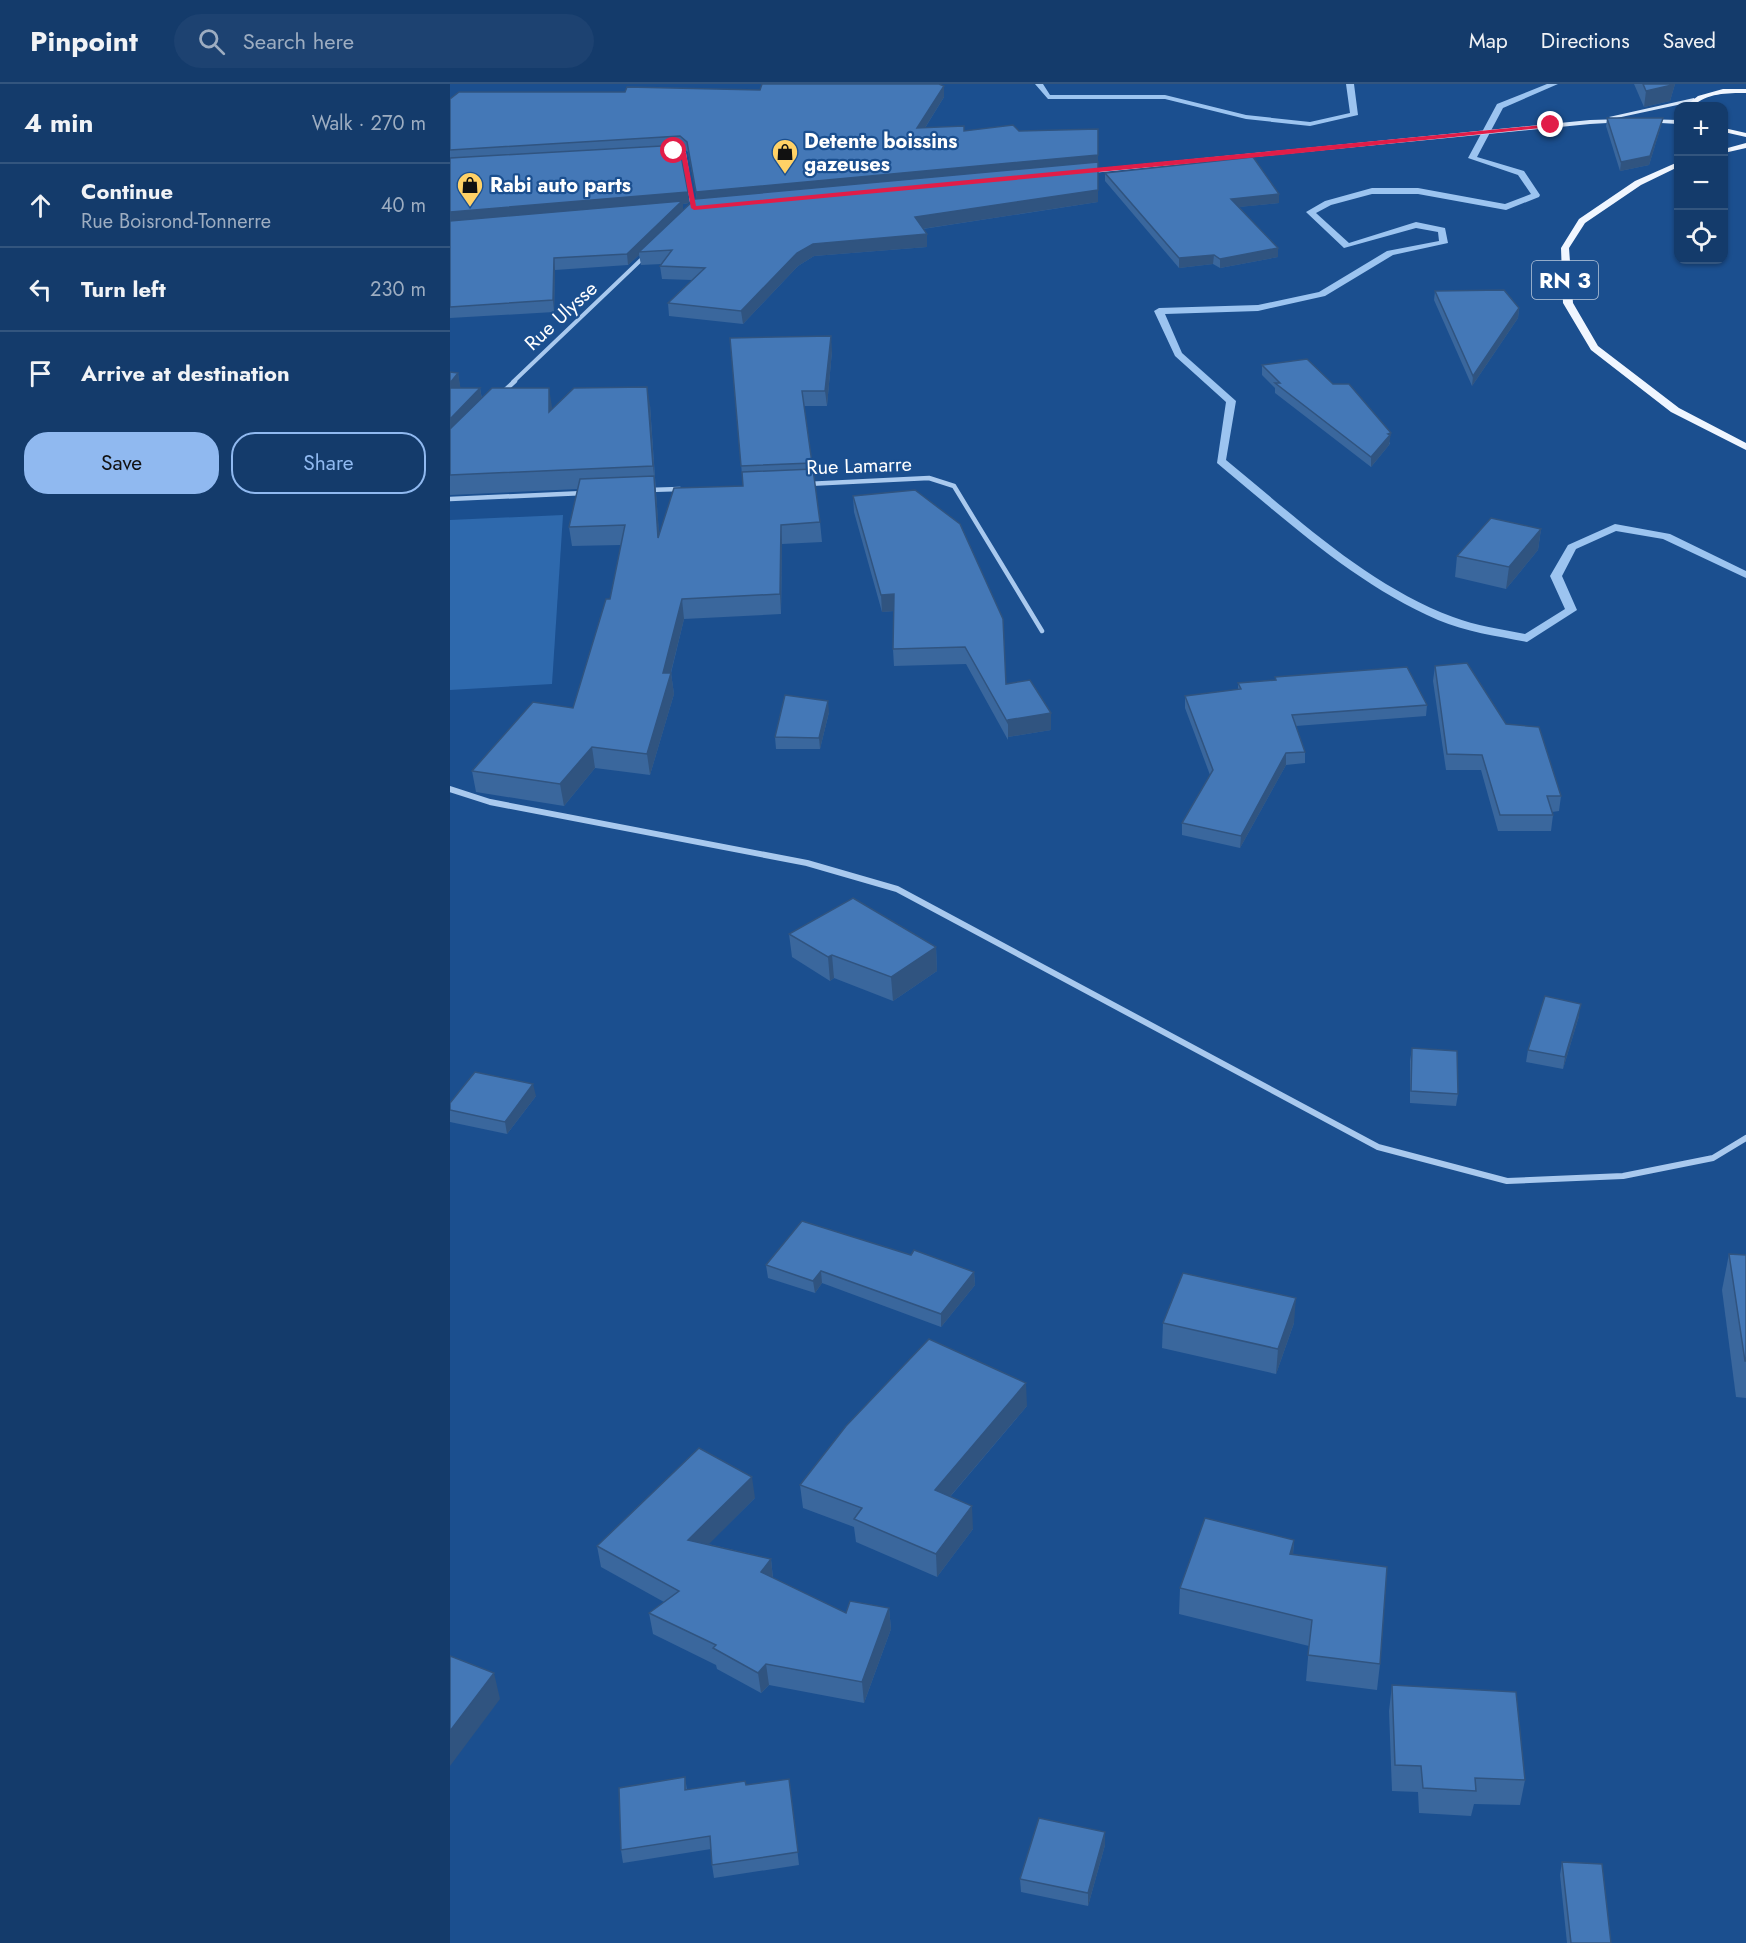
<!DOCTYPE html>
<meta charset="utf-8">
<style>
body{margin:0;font-family:Jost,sans-serif;background:#1d4271;color:#f1f3f6}
.controls{position:absolute;right:18px;top:18px;display:grid;overflow:hidden;border-radius:12px;box-shadow:0 2px 4px #0004}
.controls button{width:54px;height:54px;display:grid;place-items:center;padding:0;border:0;border-bottom:2px solid #33557e;background:#143b6b;color:#f1f3f6;font:30px sans-serif}
.stop{position:absolute;width:18px;height:18px;margin:-14px;border:4px solid #e11d48;border-radius:50%;background:#fff}
.stop.end{background:#e11d48;border-color:#fff;box-shadow:0 2px 6px #0008}
.list{margin:0;padding:0;list-style:none}
h2{display:flex;justify-content:space-between;align-items:center;height:78px;margin:0;padding:0 24px;font-size:26px}
h2 small{font-size:20px;font-weight:400;color:#9dadc1}
.list li{display:grid;grid-template-columns:39px 1fr auto;gap:18px;align-items:center;box-sizing:border-box;height:84px;padding:0 24px;border-top:2px solid #33557e}
.list b{display:block;font-size:22px;white-space:nowrap}
.list p{margin:0;font-size:20px;white-space:nowrap;color:#9dadc1}
.list em{font-size:20px;font-style:normal;color:#9dadc1}
.actions{display:flex;gap:12px;padding:18px 24px}
.actions a{flex:1;padding:14px 0;border:2px solid #90b9f0;border-radius:24px;text-align:center;font-size:21px;color:#90b9f0}
.actions .main{background:#90b9f0;color:#111}
.icon{flex:none;width:33px;height:33px;fill:none;stroke:currentColor;stroke-width:2;stroke-linecap:round;stroke-linejoin:round}
.map{position:relative;flex:none;width:1296px;height:1859px;overflow:hidden}
header{display:flex;align-items:center;gap:36px;box-sizing:border-box;height:84px;padding:0 30px;background:#143b6b;border-bottom:2px solid #33557e}
header strong{font-size:28px}
nav{display:flex;gap:33px;margin-inline-start:auto;font-size:21px}
.search{width:420px;height:54px;background:#1d4271;display:flex;align-items:center;gap:15px;box-sizing:border-box;padding:0 21px;border-radius:33px;color:#9dadc1;font-size:22px}
main{display:flex}
aside{flex:1;background:#143b6b}
.map>svg:first-child{display:block}
</style>
<header>
<strong>Pinpoint</strong>
<div class="search"><svg class="icon" aria-label="search" viewBox="0 0 24 24"><circle cx="10" cy="10" r="6"/><path d="M15 15l6 6"/></svg>Search here</div>
<nav><a>Map</a><a>Directions</a><a>Saved</a></nav>
</header>
<main>
<aside>
<h2>4 min<small>Walk · 270 m</small></h2>
<ul class="list">
<li><svg class="icon" aria-label="ahead" viewBox="0 0 24 24"><path d="M12 20V5M6 11l6-6 6 6"/></svg><div><b>Continue</b><p>Rue Boisrond-Tonnerre</p></div><em>40 m</em></li>
<li><svg class="icon" aria-label="left" viewBox="0 0 24 24"><path d="M17 20v-9H6M10 6l-5 5 5 5"/></svg><div><b>Turn left</b></div><em>230 m</em></li>
<li><svg class="icon" aria-label="arrive" viewBox="0 0 24 24"><path d="M6 21V4h12l-3 4 3 4H6"/></svg><div><b>Arrive at destination</b></div></li>
</ul>
<div class="actions"><a class="main">Save</a><a>Share</a></div>
</aside>
<div class="map">
<svg width="1296" height="1859" viewBox="0 0 1296 1859">
<rect width="100%" height="100%" fill="#1b4f8f"/>
<path fill="#2e69ad" d="M113,431L102,600L0,606V436Z"/>
<g fill="none" stroke-linecap="round" stroke-linejoin="round">
<g fill="#9cc4f0" fill-rule="evenodd">
<path d="M585,0H593L600,11H715L796,31L860,38L900,29L896,0H904L908,31L860,42L796,35L715,15H598Z"/>
<path d="M1097,0H1108L1053,24L1027,73L1074,87L1090,111L1089,113L1056,126L968,110H922L881,121L866,129L899,159L966,138L995,144L998,159L943,171L875,212L808,227L715,230L732,269L786,317L776,376C846,433 917,501 1003,533C1026,542 1051,545 1075,550L1115,525L1100,492L1118,461L1165,440L1220,450L1296,487V494L1213,455L1166,447L1126,465L1112,492L1127,526L1077,558C1047,552 1016,548 988,536C905,500 836,436 767,379L776,318L725,272L704,227L709,224L808,221L869,208L937,167L989,157L988,148L966,144L894,164L856,128L875,117L922,104H968L1055,120L1081,110L1068,91L1018,74L1047,20Z"/>
</g>
<g stroke="#a9c9ee" stroke-width="4">
<path d="M224,67L234,69L243,125"/>
<path d="M63,298L195,172"/>
</g>
<g stroke="#a9c9ee" stroke-width="4.5">
<path d="M53,308L65,297"/>
<path d="M357,400L479,394L504,402L592,547"/>
<path d="M198,406L230,405"/>
<path d="M0,415L134,409"/>
</g>
<path stroke="#a9c9ee" stroke-width="6" d="M0,705L40,718L357,779L447,805L928,1063L1057,1097L1173,1092L1263,1074L1296,1054"/>
<g fill="#d6e6fa" fill-rule="evenodd">
<path d="M1244,14L1246,17L1162,35L1159,33Z"/>
<path d="M1173,35L1176,37L1175,38L1140,40L632,90L629,88L632,86L1140,36Z"/>
<path d="M1196,35L1228,36V40L1194,38L1193,37Z"/>
</g>
<g fill="#f0f6ff" fill-rule="evenodd">
<path d="M1273,5H1296V9C1277,9 1257,9 1243,22H1235L1248,12Z"/>
<path d="M1274,44L1296,49V53L1274,48Z"/>
<path d="M1296,59V64L1274,69V65Z"/>
<path d="M1228,78V83L1191,101L1135,139L1119,164L1123,219L1148,262L1229,324L1296,359V366L1221,328L1141,266L1113,219L1111,164L1129,135L1185,97Z"/>
</g>
</g>
<g fill="#3a679d" fill-rule="evenodd">
<path d="M1184,0H1225L1220,17L1194,23Z"/>
<path d="M494,13L475,44L514,47L648,118L473,145L477,163L364,172L348,182L293,240L219,232L218,219L242,196L212,195L210,182L212,180L191,181L189,171L178,181L105,186L104,228L0,234V15ZM229,63H231L238,68L247,115L233,126V120L239,119Z"/>
<path d="M1157,34L1211,42L1199,81L1170,87L1156,42Z"/>
<path d="M655,89L829,110V119L788,123L828,164V173L770,184L763,180L729,184L655,97Z"/>
<path d="M985,207L1069,224L1068,234L1022,302L984,216Z"/>
<path d="M280,254L382,267L377,322H354L370,438L372,458L332,460L331,530L234,535L221,589L224,610L200,691L145,684L114,722L26,708L22,687L123,624L160,515L171,461L122,462L119,443L128,405L0,411V288L8,289L10,304H30L32,315L102,323V325L200,321L209,451L293,402Z"/>
<path d="M812,281L883,300L940,359L939,361L921,383L825,309V304L812,291Z"/>
<path d="M403,412L556,600L601,629V646L558,653V656L516,580L444,582L443,565L444,527L432,528L404,428Z"/>
<path d="M1091,445L1088,466L1056,505L1005,493L1007,472Z"/>
<path d="M985,582L1056,640L1111,712L1109,727L1102,728L1103,731L1101,747H1048L1031,686H996L983,597Z"/>
<path d="M825,593L977,621L976,632L846,642L855,668V679L836,681L790,764L732,751V739L760,691L735,624V612L788,606V599L825,596Z"/>
<path d="M379,628L370,665H326L325,653Z"/>
<path d="M339,850L486,863L487,887L443,917L384,894L380,897L342,873Z"/>
<path d="M1129,932L1113,985L1076,978L1078,966Z"/>
<path d="M962,964L1008,1010L1006,1022L960,1019V977Z"/>
<path d="M86,1012L57,1050L0,1038V1019Z"/>
<path d="M1279,1170L1296,1171V1314L1286,1313L1272,1206Z"/>
<path d="M461,1171L524,1188L525,1201L491,1243L372,1199L365,1209L318,1194L316,1181Z"/>
<path d="M713,1239H844L826,1290L712,1264Z"/>
<path d="M577,1322L500,1413L523,1445L487,1493L406,1458L404,1443L353,1424L350,1401Z"/>
<path d="M305,1414L258,1460L321,1475L323,1494L396,1529L439,1524L441,1545L414,1619L319,1601L311,1609L267,1585L266,1581L203,1550L199,1529L214,1518L151,1483L147,1462Z"/>
<path d="M844,1456L843,1471L930,1580L927,1606L856,1597L859,1562L729,1530L730,1504Z"/>
<path d="M942,1601L1075,1696L1070,1721L1024,1720L1021,1732L969,1729L968,1708L942,1707L939,1627Z"/>
<path d="M235,1693L237,1706L296,1701L339,1695L349,1781L264,1794L262,1781L261,1765L173,1779L171,1766Z"/>
<path d="M655,1748V1761L638,1822L571,1808L570,1795Z"/>
<path d="M1112,1778L1161,1859H1117L1110,1791Z"/>
</g>
<g fill="#305480">
<path d="M1222,0H1225L1220,17L1194,23L1196,7Z"/>
<path d="M494,2V13L468,55L467,44Z"/>
<path d="M1213,34L1211,42L1199,81L1170,87L1171,78Z"/>
<path d="M648,71V82L247,119L246,108Z"/>
<path d="M648,106V118L465,146V133Z"/>
<path d="M238,108L239,119L233,120V128L189,168V171L178,181L177,170L0,140V128Z"/>
<path d="M829,110V119L780,124L781,115Z"/>
<path d="M477,150V163L364,172L348,182L293,240L291,227L347,169L363,160Z"/>
<path d="M828,164V173L770,184V175Z"/>
<path d="M764,171L763,180L729,184V174Z"/>
<path d="M104,174L105,186L104,228L103,216Z"/>
<path d="M1069,224L1068,234L1022,302L1023,292Z"/>
<path d="M381,252L382,267L377,322L375,307Z"/>
<path d="M8,289L11,307L0,321V299Z"/>
<path d="M197,303L200,321L205,401L203,382Z"/>
<path d="M30,304L33,323L0,357V335Z"/>
<path d="M99,304L102,323L101,347L99,328Z"/>
<path d="M941,349L939,361L921,383V373L938,350Z"/>
<path d="M204,392L206,410L211,473L208,454Z"/>
<path d="M331,441L332,460L331,530L330,510Z"/>
<path d="M1091,445L1088,466L1056,505L1059,483Z"/>
<path d="M444,510L445,527L432,528L431,511Z"/>
<path d="M232,515L234,535L216,608L221,589L224,610L200,691L197,670L213,589Z"/>
<path d="M378,617L379,628L370,665L369,654Z"/>
<path d="M601,629V646L558,653V636Z"/>
<path d="M142,663L145,684L114,722L110,700Z"/>
<path d="M836,669V681L790,764L791,752Z"/>
<path d="M486,863L487,887L443,917L441,893Z"/>
<path d="M382,871L384,894L380,897L378,873Z"/>
<path d="M1131,920L1129,932L1113,985L1115,973Z"/>
<path d="M83,1000L86,1012L57,1050L55,1038Z"/>
<path d="M371,1187L372,1199L365,1209L363,1197Z"/>
<path d="M524,1188L525,1201L491,1243V1230Z"/>
<path d="M846,1214L844,1239L826,1290L828,1265Z"/>
<path d="M576,1299L577,1322L486,1429L485,1406Z"/>
<path d="M302,1393L305,1414L242,1477L238,1456Z"/>
<path d="M522,1422L523,1445L487,1493L486,1470Z"/>
<path d="M844,1456L842,1482L840,1470Z"/>
<path d="M321,1475L323,1496L311,1488Z"/>
<path d="M439,1524L441,1545L414,1619L412,1598Z"/>
<path d="M316,1580L319,1601L311,1609L308,1589Z"/>
<path d="M44,1589L50,1615L0,1682V1647Z"/>
<path d="M655,1748V1761L638,1822V1809Z"/>
</g>
<g fill="#4478b7" stroke="#305480" stroke-width="1.5">
<path d="M312,0H489L494,2L467,44L514,42V47L563,41L569,47L648,45V71L246,108L237,58L230,52L0,66V15L9,8H175L177,3L310,6Z"/>
<path d="M1193,0H1222V1L1196,7Z"/>
<path d="M1157,34H1213L1200,72L1171,78Z"/>
<path d="M229,61L238,108L0,128V74Z"/>
<path d="M803,73L829,110L781,115L828,164L770,175L764,171L729,174L655,89Z"/>
<path d="M648,78V106L465,133L477,150L363,160L347,169L291,227L218,219L255,184L210,182L222,166L189,168L245,115Z"/>
<path d="M232,117L177,170L104,174L103,216L0,223V137Z"/>
<path d="M1054,206L1069,224L1023,292L985,207Z"/>
<path d="M381,252L375,307H352L362,379L291,382L280,254Z"/>
<path d="M857,275L883,300H899L941,349L938,350L940,351L921,373L825,299H830L812,281Z"/>
<path d="M0,288L8,289L0,299Z"/>
<path d="M197,303L203,382L0,391V345L42,304H99V328L124,304Z"/>
<path d="M0,304H30L0,335Z"/>
<path d="M363,385L370,438L331,441L330,510L232,515L213,589H221L197,670L142,663L110,700L22,687L83,618L123,624L156,515H160L175,441L119,443L130,395L204,392L208,454L224,404L293,402L292,388Z"/>
<path d="M465,406L510,440L553,535L556,600L580,596L601,629L558,636V639L515,563L443,565L444,510L431,511L403,412Z"/>
<path d="M1041,434L1091,445L1059,483L1007,472Z"/>
<path d="M1017,579L1056,640L1089,643L1111,712H1097L1103,731H1050L1032,671L997,670L985,582Z"/>
<path d="M957,583L977,621L842,631L855,668L836,669L791,752L732,739L763,686L735,612L791,605L788,599L826,596L825,593Z"/>
<path d="M335,611L378,617L369,654L325,653Z"/>
<path d="M403,814L486,863L441,893L382,871L378,873L339,850Z"/>
<path d="M1095,912L1131,920L1115,973L1078,966Z"/>
<path d="M962,964L1007,967L1008,1010L961,1007Z"/>
<path d="M25,988L83,1000L55,1038L0,1026V1019Z"/>
<path d="M352,1137L461,1171L464,1166L524,1188L491,1230L371,1187L363,1197L316,1181Z"/>
<path d="M1279,1170L1296,1171V1277H1295Z"/>
<path d="M733,1189L846,1214L828,1265L713,1239Z"/>
<path d="M479,1255L576,1299L485,1406L522,1422L486,1470L404,1435L412,1424L350,1401L396,1342Z"/>
<path d="M249,1364L302,1393L238,1456L321,1475L311,1488L396,1529L400,1517L439,1524L412,1598L316,1580L308,1589L263,1564L266,1561L199,1529L229,1507L147,1462Z"/>
<path d="M755,1434L844,1456L840,1470L937,1483L930,1580L858,1571L862,1536L730,1504Z"/>
<path d="M0,1572L44,1589L0,1647Z"/>
<path d="M942,1601L1066,1608L1075,1696L1025,1694L1026,1707L973,1704L971,1682L945,1681Z"/>
<path d="M235,1693V1706L295,1697L296,1701L339,1695L348,1768L262,1781L260,1752L171,1766L169,1704Z"/>
<path d="M589,1734L655,1748L638,1809L570,1795Z"/>
<path d="M1112,1778L1152,1780L1161,1859H1121Z"/>
</g>
<path fill="#e11d48" d="M1103,40L1101,43L831,71L244,126L241,124L231,70L222,67L236,69L246,122Z"/>
<defs>
<g id="shop-pin" transform="scale(1.35)"><path d="M0 17L-7.5 6A9.5 9.5 0 1 1 7.5 6Z" fill="#ffd166" stroke="#1b4f8f"/><path d="M-5-2.5h2.3a2.7 3.5 0 0 1 5.4 0H5L5.5 6h-11ZM-1.5-2.5h3a1.5 2.3 0 0 0-3 0Z" fill="#111"/></g>
</defs>
<g fill-rule="evenodd">
<use href="#shop-pin" x="335" y="68"/>
<use href="#shop-pin" x="20" y="101"/>
</g>
<g text-anchor="middle" dominant-baseline="central" stroke-width="4.5" stroke-linejoin="round" paint-order="stroke">
<g font-size="20" font-weight="bold" fill="#fff" stroke="#1b4f8f" text-anchor="start">
<text x="354" y="57">Detente boissins<tspan x="354" dy="23">gazeuses</tspan></text>
<text x="40" y="101">Rabi auto parts</text>
</g>
<g font-size="20" fill="#fff" stroke="#1b4f8f">
<text transform="translate(111 232) rotate(-43)">Rue Ulysse</text>
<text transform="translate(409 382) rotate(-2)">Rue Lamarre</text>
</g>
<rect fill="#1b4f8f" stroke="#bbcadd" stroke-width="1.5" x="1082" y="177" width="66" height="38" rx="4.5"/>
<g font-size="22" font-weight="bold" fill="#fff">
<text x="1115" y="196">RN 3</text>
</g>
</g>
</svg>
<div class="controls">
<button>+</button>
<button>−</button>
<button><svg class="icon" aria-label="locate" viewBox="0 0 24 24"><circle cx="12" cy="12" r="6"/><path d="M12 2v4M12 18v4M2 12h4M18 12h4"/></svg></button>
</div>
<div class="stop" style="left:224px;top:67px"></div>
<div class="stop end" style="left:1101px;top:41px"></div>
</div>
</main>
